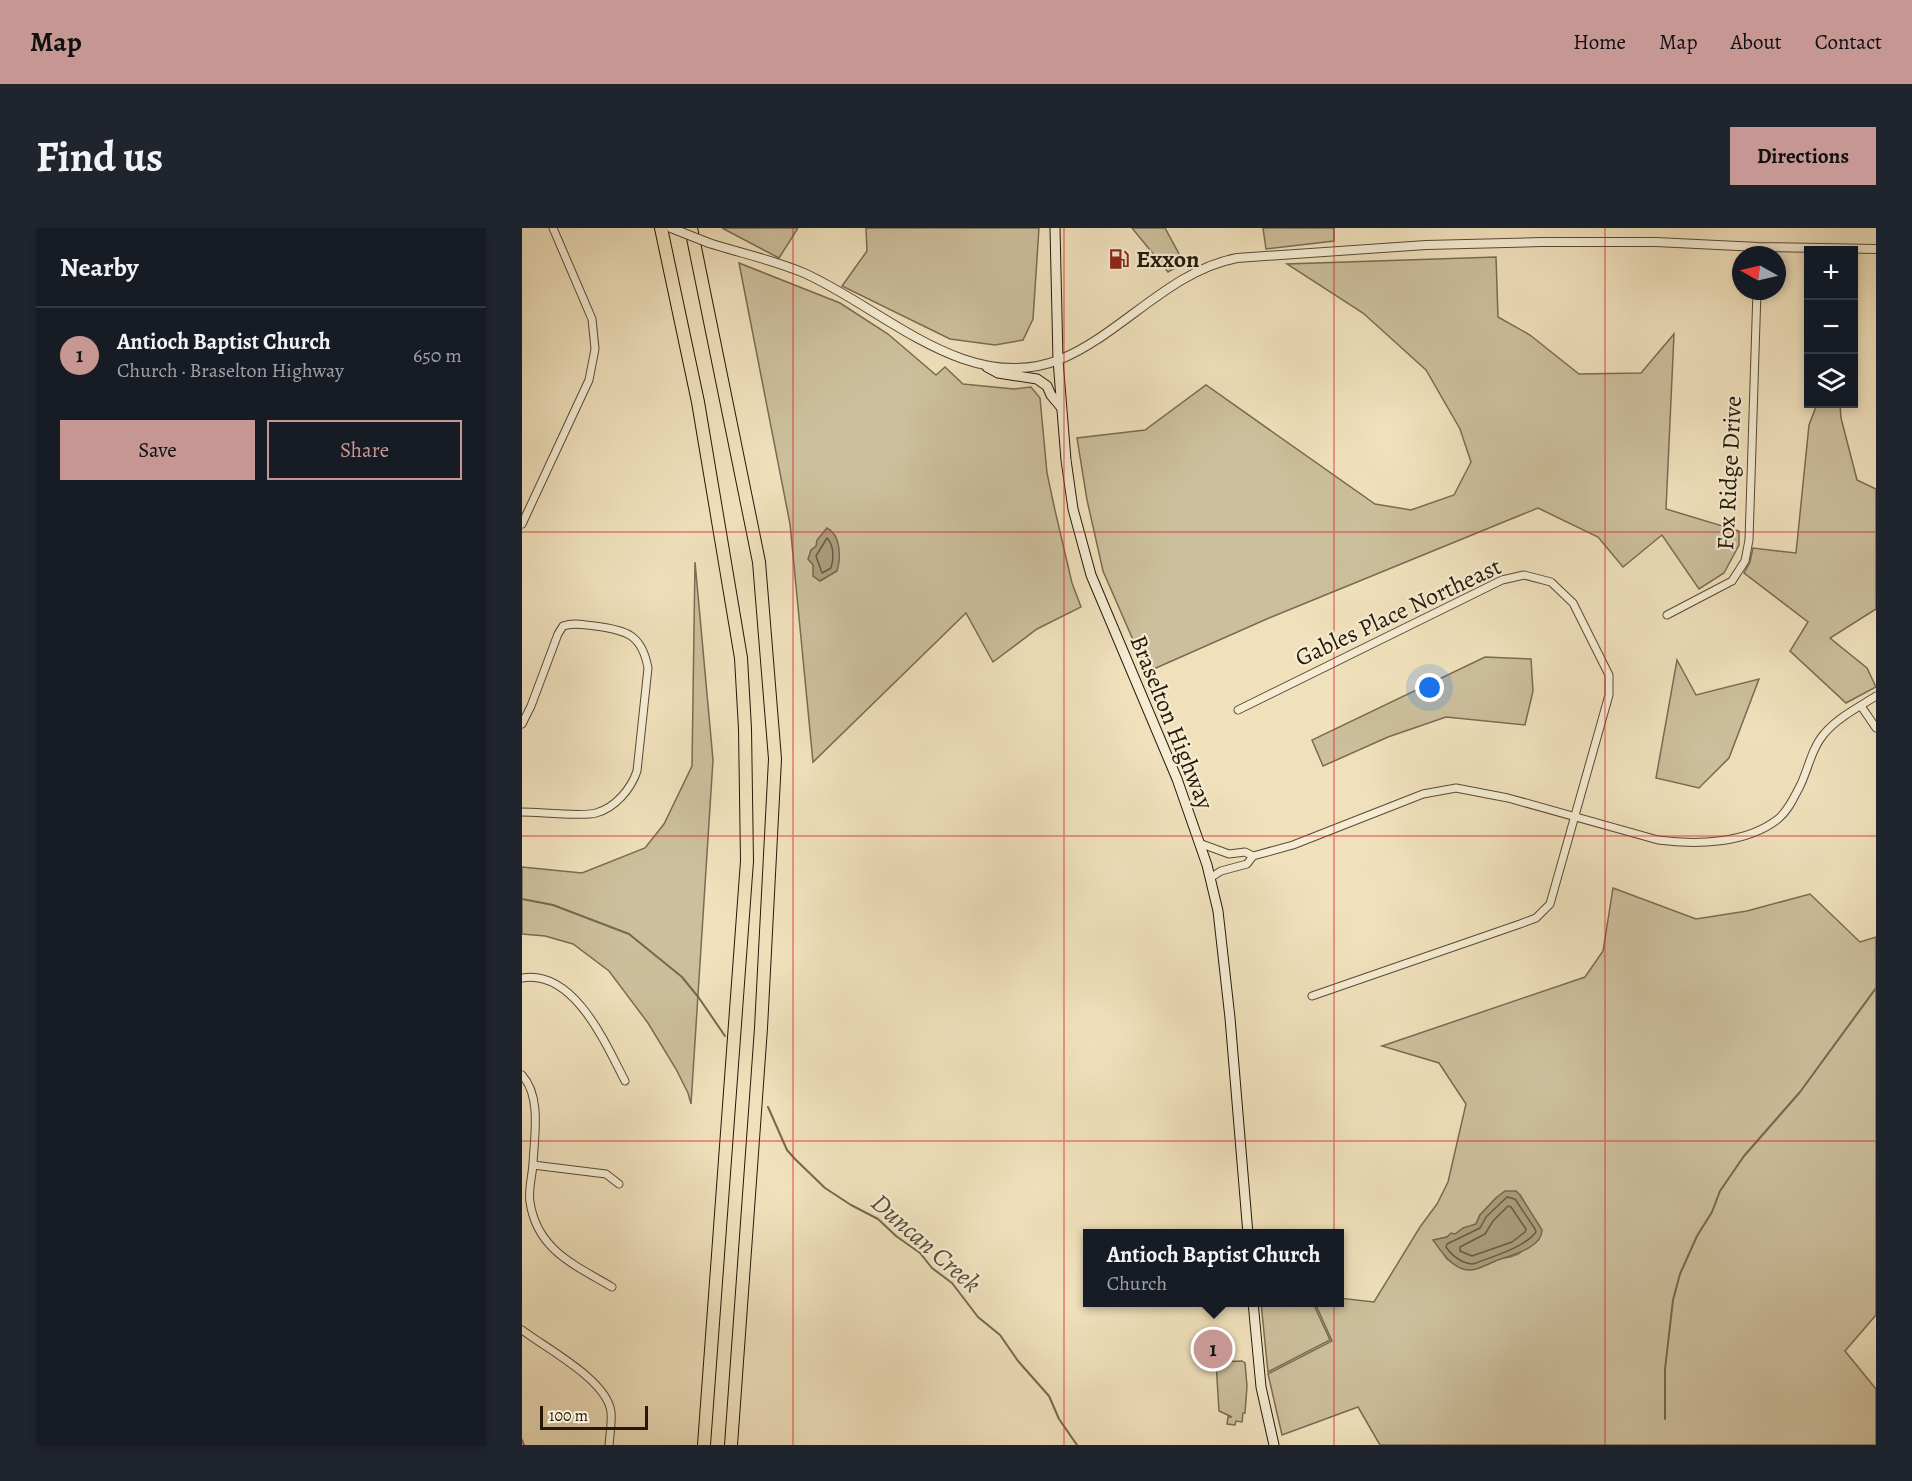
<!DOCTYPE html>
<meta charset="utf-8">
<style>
body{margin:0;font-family:Alegreya,serif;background:#20242c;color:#f1f3f6}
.controls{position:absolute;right:18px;top:18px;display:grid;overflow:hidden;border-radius:0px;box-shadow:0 3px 9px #0003}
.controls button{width:54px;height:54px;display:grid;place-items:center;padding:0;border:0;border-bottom:2px solid #363941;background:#171b24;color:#f1f3f6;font:30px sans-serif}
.compass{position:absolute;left:1210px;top:18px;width:54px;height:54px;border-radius:50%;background:#171b24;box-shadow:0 3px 9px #0003;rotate:278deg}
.scale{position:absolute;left:18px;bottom:15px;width:108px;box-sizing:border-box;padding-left:6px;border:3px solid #251807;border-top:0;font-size:16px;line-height:21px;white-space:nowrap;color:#251807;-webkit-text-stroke:4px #f5ecd3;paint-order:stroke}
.you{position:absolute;left:908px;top:460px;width:21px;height:21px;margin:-15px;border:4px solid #fff;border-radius:50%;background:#1a73e8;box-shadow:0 0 0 9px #1a73e833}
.badge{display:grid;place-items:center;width:39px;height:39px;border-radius:50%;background:#c59692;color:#111;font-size:20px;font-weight:700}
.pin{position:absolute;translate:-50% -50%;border:3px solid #fff;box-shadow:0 2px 6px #0006}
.popup{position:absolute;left:561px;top:1001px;width:261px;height:78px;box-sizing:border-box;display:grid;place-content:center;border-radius:0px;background:#171b24;filter:drop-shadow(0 2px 4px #0005);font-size:20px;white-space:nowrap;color:#9ea1a6}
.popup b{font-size:22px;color:#f1f3f6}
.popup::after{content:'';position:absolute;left:50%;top:100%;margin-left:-12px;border:12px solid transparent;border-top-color:#171b24}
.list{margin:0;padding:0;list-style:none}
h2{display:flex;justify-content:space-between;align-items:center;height:78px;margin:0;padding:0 24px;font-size:26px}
h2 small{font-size:20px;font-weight:400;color:#9ea1a6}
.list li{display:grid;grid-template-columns:39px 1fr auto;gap:18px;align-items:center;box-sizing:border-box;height:96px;padding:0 24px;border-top:2px solid #363941}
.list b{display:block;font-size:22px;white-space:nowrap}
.list p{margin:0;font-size:20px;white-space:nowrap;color:#9ea1a6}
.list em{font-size:20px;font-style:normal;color:#9ea1a6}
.actions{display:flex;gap:12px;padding:18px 24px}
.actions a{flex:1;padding:14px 0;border:2px solid #c59692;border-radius:0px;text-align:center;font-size:21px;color:#c59692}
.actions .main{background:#c59692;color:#111}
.icon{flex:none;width:33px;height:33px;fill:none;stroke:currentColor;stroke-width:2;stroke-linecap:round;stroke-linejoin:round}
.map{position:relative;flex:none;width:1354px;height:1217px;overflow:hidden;border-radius:0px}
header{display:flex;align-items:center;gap:36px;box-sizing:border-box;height:84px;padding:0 30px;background:#c59692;color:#111}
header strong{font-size:28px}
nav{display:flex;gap:33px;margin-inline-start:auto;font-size:21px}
.intro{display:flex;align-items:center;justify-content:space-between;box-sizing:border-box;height:144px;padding:0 36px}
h1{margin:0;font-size:42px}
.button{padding:15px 27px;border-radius:0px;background:#c59692;color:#111;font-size:21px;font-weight:700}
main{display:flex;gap:36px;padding:0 36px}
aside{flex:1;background:#171b24;border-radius:0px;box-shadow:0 3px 9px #0003}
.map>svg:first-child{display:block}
</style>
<header>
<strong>Map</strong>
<nav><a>Home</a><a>Map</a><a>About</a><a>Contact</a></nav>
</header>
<div class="intro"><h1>Find us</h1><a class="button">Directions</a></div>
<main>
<aside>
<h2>Nearby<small></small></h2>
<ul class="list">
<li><span class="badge">1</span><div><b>Antioch Baptist Church</b><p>Church · Braselton Highway</p></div><em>650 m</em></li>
</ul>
<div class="actions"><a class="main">Save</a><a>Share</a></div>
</aside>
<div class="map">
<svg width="1354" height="1217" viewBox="0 0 1354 1217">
<rect width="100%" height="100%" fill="#f0e1bc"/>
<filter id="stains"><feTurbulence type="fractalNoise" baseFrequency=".00333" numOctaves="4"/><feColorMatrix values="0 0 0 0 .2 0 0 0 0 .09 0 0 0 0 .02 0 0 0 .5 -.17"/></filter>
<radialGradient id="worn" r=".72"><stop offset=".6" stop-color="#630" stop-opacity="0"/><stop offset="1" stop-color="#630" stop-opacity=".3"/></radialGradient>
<g fill="#cdbf9d" stroke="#796c52" stroke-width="1.5" fill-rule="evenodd">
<path d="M200,0H276L257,30Z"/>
<path d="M344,0H517L511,91L501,112L473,117L428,111L320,58L345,23Z"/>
<path d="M610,0H643L662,35L646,44Z"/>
<path d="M741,0H812V13L744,21Z"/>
<path d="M974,29L976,89L1008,107L1057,146L1119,145L1152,106L1144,281L1217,303V317L1202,345L1177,361L1140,307L1101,339L1076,309L1016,280L747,390L625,444L581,343L565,272L555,210L623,202L684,157L853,276L889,282L932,267L949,234L938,201L904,142L841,85L765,36Z"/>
<path d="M217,35L318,75L366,106L414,147L423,139L441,156L492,161L509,159L518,170L525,245L532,278L550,355L559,379L515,401L471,434L444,385L291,534L268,296Z"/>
<path d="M1295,176H1318L1319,190L1335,252L1354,261V381L1308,410L1345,440L1354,459L1324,475L1268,423L1286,394L1222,345L1228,334L1231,320L1274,325L1287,197Z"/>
<path d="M173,334L191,532L169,876L166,865L154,841L126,795L87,743L51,716L23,708L0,706V639L60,645L123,620L142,596L170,538Z"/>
<path d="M963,429L1009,431L1011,463L1003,497L924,489L866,509L801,538L790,512Z"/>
<path d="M1155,432L1174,467L1237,451L1207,530L1177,560L1134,550Z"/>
<path d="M1091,660L1174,691L1225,683L1288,666L1338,714L1354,709V1087L1323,1123L1354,1161V1217H858L836,1179L760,1207L746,1146L810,1113L793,1075L817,1074V1070L852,1074L898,999L915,976L926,954L944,876L917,835L860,818L1063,749L1081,723ZM998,967L1007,982L1016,1012L996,1026L988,1029L934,1037L925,1031L912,1012L925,1009L929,1006H933L954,996L958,987L975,969Z"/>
<path d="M739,1075H791L808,1112L746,1144Z"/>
<path d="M720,1133L723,1135L725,1158L723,1185H721L720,1194L714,1193L713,1197L705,1196L706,1189H710L697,1183L694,1134Z"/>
</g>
<g fill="#ab9d7e" stroke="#75684e" stroke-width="1.5">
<path d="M305,300C319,307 319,330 315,343L298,353L291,348V337L286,331L289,322L294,318L295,312Z"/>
<path d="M983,963H994L998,967L1020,1002C1020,1020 989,1027 976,1032C965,1036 953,1045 941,1041C927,1036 919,1023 911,1012L925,1009L929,1005L933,1006L941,1000L954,996L958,987L975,969Z"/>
</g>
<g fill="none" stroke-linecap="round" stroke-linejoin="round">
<g stroke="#685a42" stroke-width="1.5">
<path d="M305,310C312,317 312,331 309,340L300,345L294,328Z"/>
<path d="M985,969L993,971L1013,1001L1014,1004C1002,1020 969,1029 951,1036C939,1035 931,1029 924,1019L925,1016L958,1000L964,989Z"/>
<path d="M986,978L989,979L1004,1001L1003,1004L990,1014L950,1028L938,1023V1019L963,1006L971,993Z"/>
</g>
<g stroke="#75684e" stroke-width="2">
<path d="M0,671L31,677L107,706L160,749L177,770L203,808"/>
<path d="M246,879L265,922L273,931L303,960L329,977L356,991L374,1008L398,1025L410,1040L430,1055L456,1089L478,1107L496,1133L527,1168L537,1191L555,1217"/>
<path d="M1143,1191V1141L1151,1072L1158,1046L1175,1008L1190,984L1198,963L1222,928L1278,864L1354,760"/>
<path d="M0,1212L2,1217"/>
</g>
<g stroke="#584a34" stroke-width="9">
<g id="minor">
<path d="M0,296L67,152L73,121L70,91L31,0"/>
<path d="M1145,387L1210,353L1223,333L1227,312L1235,63"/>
<path d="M1339,478L1354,500"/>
<path d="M716,482L980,352L1002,347L1029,354L1051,375L1087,447V467L1028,676L1014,690L998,696L790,768"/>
<path d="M0,496L9,478L36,406L41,398C52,394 62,397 73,398C105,402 120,407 126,440L115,543C109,561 93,580 74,585C60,589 17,584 0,584"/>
<path d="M677,615L707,626L723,624L731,628"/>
<path d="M688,650L699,643L725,636L731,628L771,617L901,566L934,560L986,570L1136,612C1174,617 1224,616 1256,591C1266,583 1271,571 1277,560C1286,543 1289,521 1302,506C1315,490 1337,479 1354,468"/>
<path d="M0,750C52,741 84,816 103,853"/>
<path d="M0,847C20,869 12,909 11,937L84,946L97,956"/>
<path d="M11,937C10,948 6,963 8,974C15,1022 53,1037 90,1059"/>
<path d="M0,1102C25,1121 85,1152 89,1184C90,1194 88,1206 87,1217"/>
</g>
</g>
<g stroke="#584a34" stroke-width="10">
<path id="tertiary" d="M187,15C218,25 252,32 282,45C361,80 446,169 539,131C601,105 647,43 715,30L904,17L1019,14H1134L1236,19L1354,21"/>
</g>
<g stroke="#251807" stroke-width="11">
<g id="secondary">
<path d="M533,0L536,132L544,232L551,281L569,347L655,551L685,637L696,683L708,790L726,1006"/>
<path d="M465,139L476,145L515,151L525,158L529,167L539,179"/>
<path d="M731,1074L739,1159L752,1217"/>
</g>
</g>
<g stroke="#251807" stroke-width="14">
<g id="motorway">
<path d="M139,0L176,174L219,430L223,501L225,633L182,1217"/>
<path d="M169,0L237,334L253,531L239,800L209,1217"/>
</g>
</g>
<use href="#minor" stroke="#f5ecd3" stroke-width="7"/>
<use href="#tertiary" stroke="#f5ecd3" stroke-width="8"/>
<use href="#secondary" stroke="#f5ecd3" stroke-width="9"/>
<use href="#motorway" stroke="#f0e1bc" stroke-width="12"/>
<g stroke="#584a34" stroke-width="10" stroke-linecap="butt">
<path id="tertiary-bridge" d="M149,0L187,15"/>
</g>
<use href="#tertiary-bridge" stroke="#f5ecd3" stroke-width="8"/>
</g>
<path fill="none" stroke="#d62828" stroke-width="1.5" stroke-opacity="0.55" d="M271,0V1217M542,0V1217M812,0V1217M1083,0V1217M0,304H1354M0,608H1354M0,913H1354"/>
<defs>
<g id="fuel-bare" transform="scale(1.62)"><path d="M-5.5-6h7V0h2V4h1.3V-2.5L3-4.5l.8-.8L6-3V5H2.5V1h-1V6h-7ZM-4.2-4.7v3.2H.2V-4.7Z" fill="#8f2418" stroke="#f5ecd3" stroke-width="2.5" paint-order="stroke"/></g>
</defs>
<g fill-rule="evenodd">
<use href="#fuel-bare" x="597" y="31"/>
</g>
<g text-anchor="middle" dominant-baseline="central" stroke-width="4.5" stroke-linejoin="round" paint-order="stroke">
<g font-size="24" font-weight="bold" fill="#251807" stroke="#f5ecd3" text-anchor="start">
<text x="614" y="31">Exxon</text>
</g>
<g font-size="24" fill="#251807" stroke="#f5ecd3">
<text transform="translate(1207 245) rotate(-87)">Fox Ridge Drive</text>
<text transform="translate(876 384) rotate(-25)">Gables Place Northeast</text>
<text transform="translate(650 494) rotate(68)">Braselton Highway</text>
</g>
<g font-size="26" font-style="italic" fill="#5b4d37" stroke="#f5ecd3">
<text transform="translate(404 1015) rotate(41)">Duncan Creek</text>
</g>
</g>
<rect width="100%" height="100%" filter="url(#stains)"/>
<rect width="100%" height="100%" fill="url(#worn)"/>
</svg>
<div class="controls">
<button>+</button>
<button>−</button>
<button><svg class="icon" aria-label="layers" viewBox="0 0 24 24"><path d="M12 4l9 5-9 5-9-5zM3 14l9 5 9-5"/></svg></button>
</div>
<svg class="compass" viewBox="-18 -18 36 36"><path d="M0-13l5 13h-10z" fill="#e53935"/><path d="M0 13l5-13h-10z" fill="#9ea1a6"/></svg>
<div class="scale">100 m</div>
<div class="you"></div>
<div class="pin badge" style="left:691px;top:1121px">1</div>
<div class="popup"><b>Antioch Baptist Church</b>Church</div>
</div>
</main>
